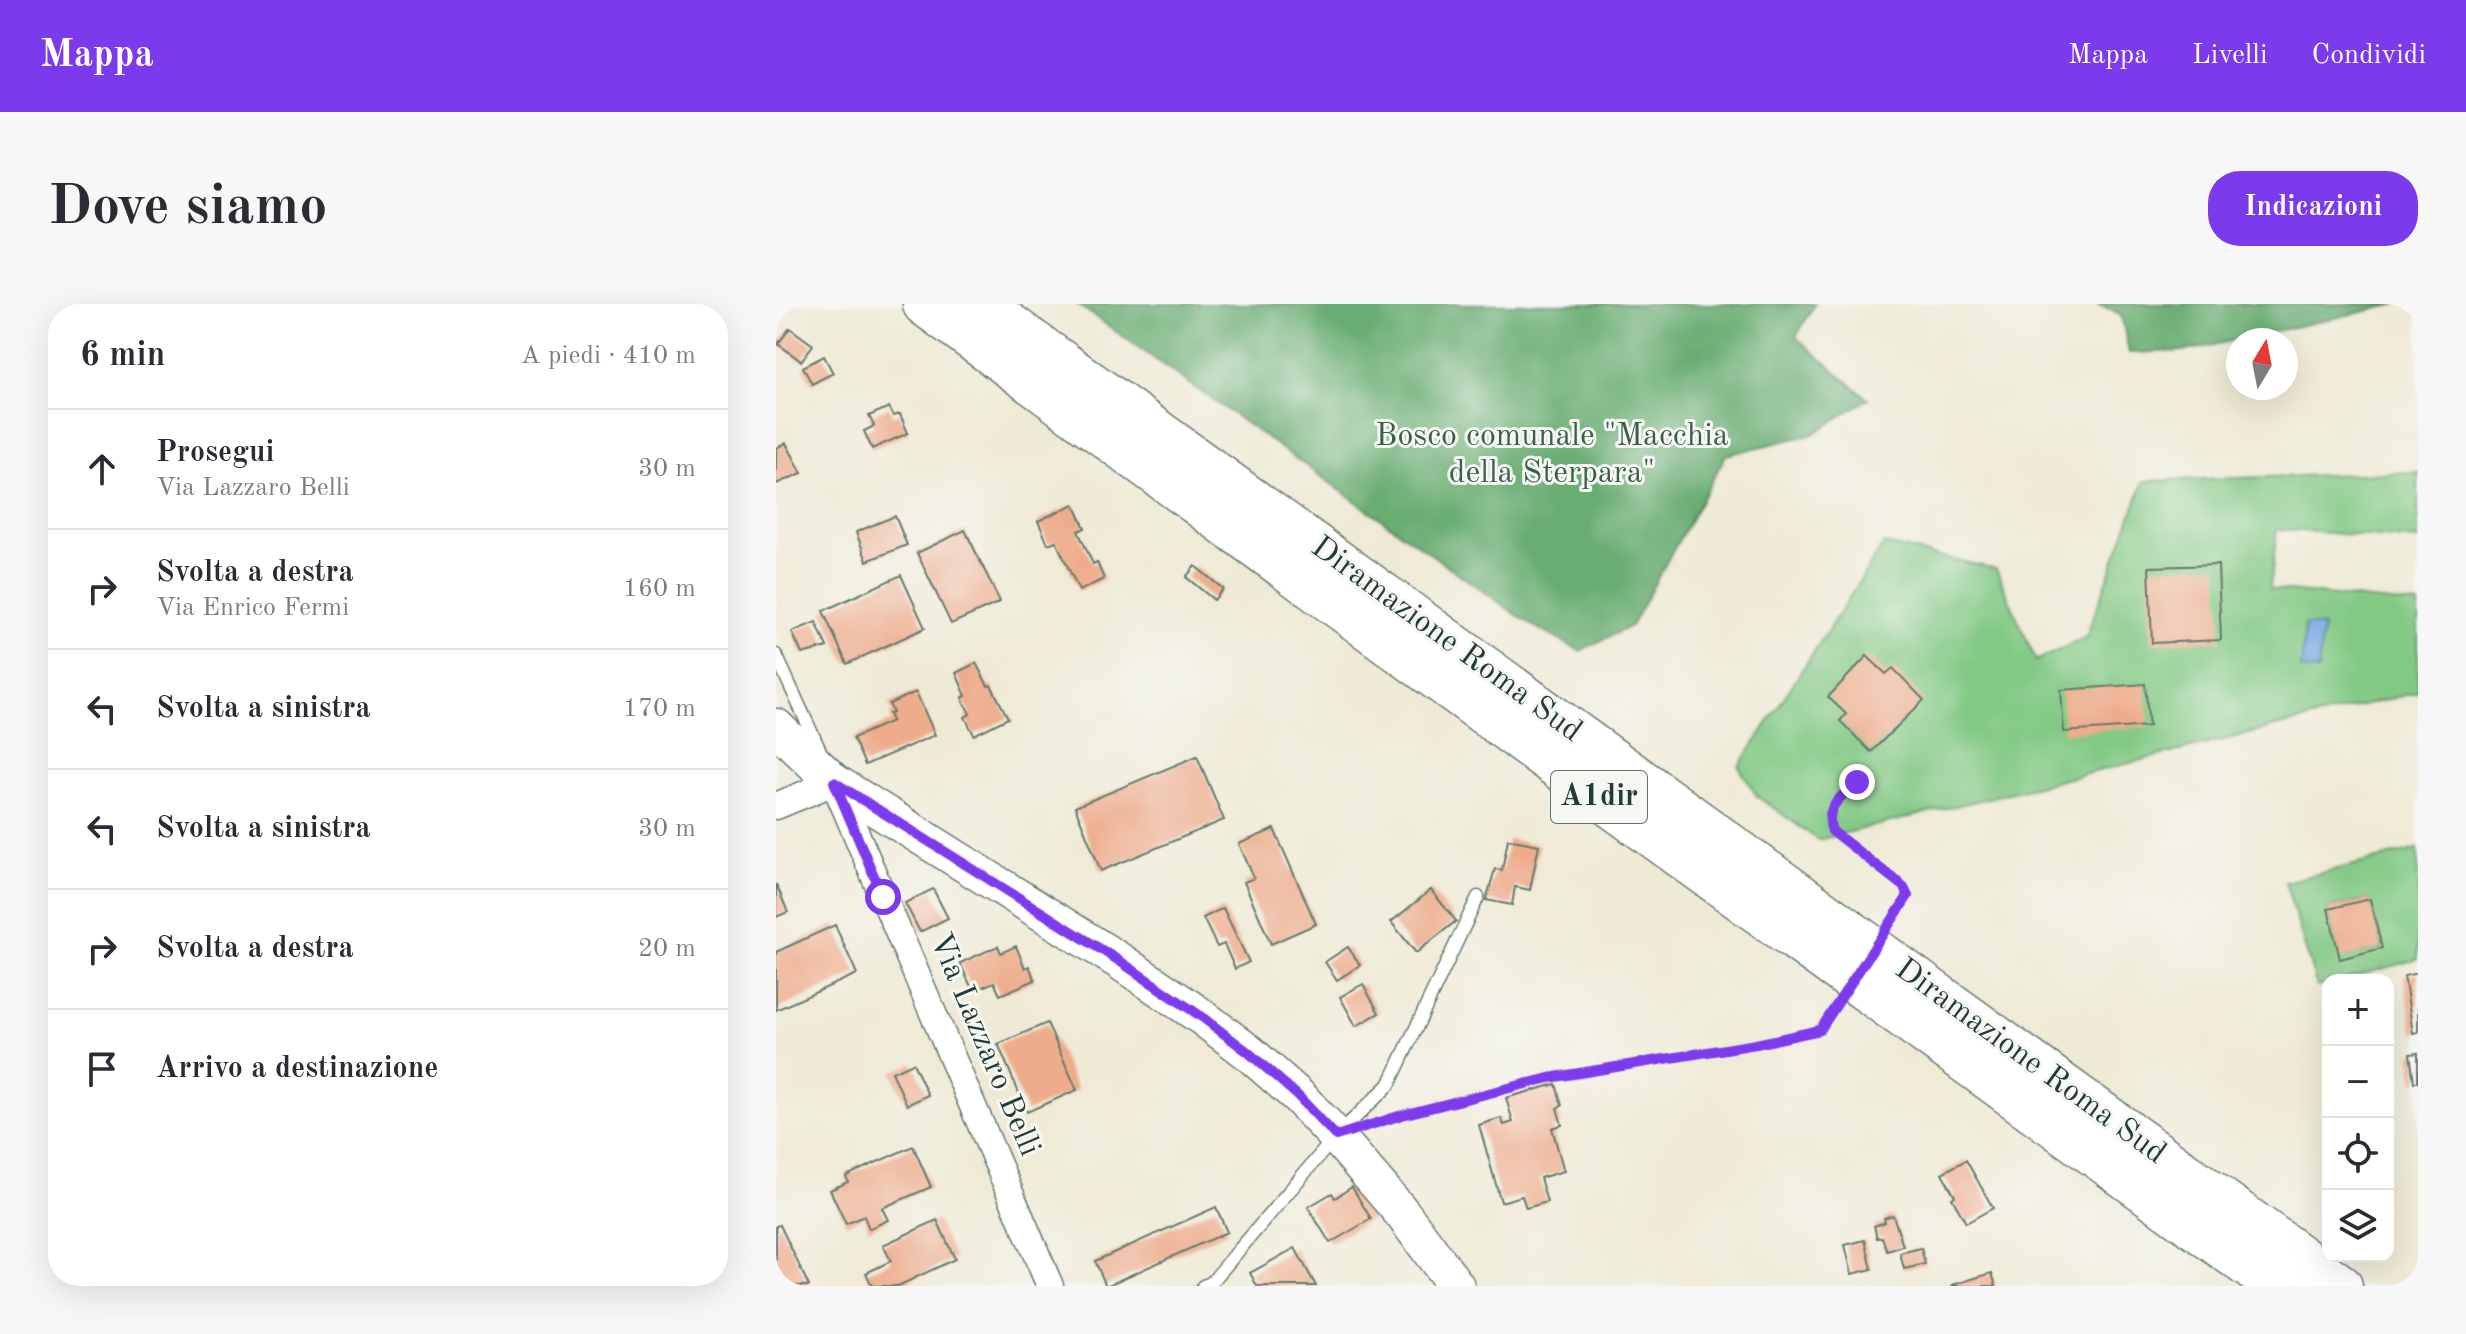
<!DOCTYPE html>
<html lang="it">
<meta charset="utf-8">
<style>
body{margin:0;font-family:"Old Standard TT",serif;background:#f7f7f7;color:#2b2b33}
.controls{position:absolute;right:24px;bottom:24px;display:grid;overflow:hidden;border-radius:16px;box-shadow:0 8px 32px #0002}
.controls button{width:72px;height:72px;display:grid;place-items:center;padding:0;border:0;border-bottom:2px solid #e1e1e2;background:#fff;color:#2b2b33;font:40px sans-serif}
.compass{position:absolute;left:1450px;top:24px;width:72px;height:72px;border-radius:50%;background:#fff;box-shadow:0 8px 32px #0002;rotate:10deg}
.stop{position:absolute;width:24px;height:24px;margin:-18px;border:6px solid #7c3aed;border-radius:50%;background:#fff}
.stop.end{background:#7c3aed;border-color:#fff;box-shadow:0 2px 8px #0008}
.list{margin:0;padding:0;list-style:none}
h2{display:flex;justify-content:space-between;align-items:center;height:104px;margin:0;padding:0 32px;font-size:34px}
h2 small{font-size:26px;font-weight:400;color:#7c7c81}
.list li{display:grid;grid-template-columns:52px 1fr auto;gap:24px;align-items:center;box-sizing:border-box;height:120px;padding:0 32px;border-top:2px solid #e1e1e2}
.list b{display:block;font-size:30px;white-space:nowrap}
.list p{margin:0;font-size:26px;white-space:nowrap;color:#7c7c81}
.list em{font-size:26px;font-style:normal;color:#7c7c81}
.icon{flex:none;width:44px;height:44px;fill:none;stroke:currentColor;stroke-width:2;stroke-linecap:round;stroke-linejoin:round}
.map{position:relative;flex:none;width:1642px;height:982px;overflow:hidden;border-radius:32px}
header{display:flex;align-items:center;gap:48px;box-sizing:border-box;height:112px;padding:0 40px;background:#7c3aed;color:#fff}
header strong{font-size:38px}
nav{display:flex;gap:44px;margin-inline-start:auto;font-size:28px}
.intro{display:flex;align-items:center;justify-content:space-between;box-sizing:border-box;height:192px;padding:0 48px}
h1{margin:0;font-size:56px}
.button{padding:20px 36px;border-radius:32px;background:#7c3aed;color:#fff;font-size:28px;font-weight:700}
main{display:flex;gap:48px;padding:0 48px}
aside{flex:1;background:#fff;border-radius:32px;box-shadow:0 8px 32px #0002}
.map>svg:first-child{display:block}
</style>
<header>
<strong>Mappa</strong>
<nav><a>Mappa</a><a>Livelli</a><a>Condividi</a></nav>
</header>
<div class="intro"><h1>Dove siamo</h1><a class="button">Indicazioni</a></div>
<main>
<aside>
<h2>6 min<small>A piedi · 410 m</small></h2>
<ul class="list">
<li><svg class="icon" aria-label="ahead" viewBox="0 0 24 24"><path d="M12 20V5M6 11l6-6 6 6"/></svg><div><b>Prosegui</b><p>Via Lazzaro Belli</p></div><em>30 m</em></li>
<li><svg class="icon" aria-label="right" viewBox="0 0 24 24"><path d="M7 20v-9h11M14 6l5 5-5 5"/></svg><div><b>Svolta a destra</b><p>Via Enrico Fermi</p></div><em>160 m</em></li>
<li><svg class="icon" aria-label="left" viewBox="0 0 24 24"><path d="M17 20v-9H6M10 6l-5 5 5 5"/></svg><div><b>Svolta a sinistra</b></div><em>170 m</em></li>
<li><svg class="icon" aria-label="left" viewBox="0 0 24 24"><path d="M17 20v-9H6M10 6l-5 5 5 5"/></svg><div><b>Svolta a sinistra</b></div><em>30 m</em></li>
<li><svg class="icon" aria-label="right" viewBox="0 0 24 24"><path d="M7 20v-9h11M14 6l5 5-5 5"/></svg><div><b>Svolta a destra</b></div><em>20 m</em></li>
<li><svg class="icon" aria-label="arrive" viewBox="0 0 24 24"><path d="M6 21V4h12l-3 4 3 4H6"/></svg><div><b>Arrivo a destinazione</b></div></li>
</ul>
</aside>
<div class="map">
<svg width="1642" height="982" viewBox="0 0 1642 982">
<rect width="100%" height="100%" fill="#f6f6f2"/>
<filter id="ink" filterUnits="userSpaceOnUse"><feTurbulence type="fractalNoise" baseFrequency=".0125" numOctaves="2"/><feDisplacementMap in="SourceGraphic" scale="16" xChannelSelector="R" yChannelSelector="G"/><feConvolveMatrix kernelMatrix="1 2 1 2 8 2 1 2 1" color-interpolation-filters="sRGB"/></filter>
<filter id="wash" filterUnits="userSpaceOnUse"><feTurbulence type="fractalNoise" baseFrequency=".006" numOctaves="4" result="noise"/><feDisplacementMap in="SourceGraphic" scale="32" xChannelSelector="R" yChannelSelector="G"/><feGaussianBlur stdDeviation="1.8" result="paint"/><feColorMatrix in="noise" values="0 0 0 0 0 0 0 0 0 0 0 0 0 0 0 0 0 1.4 0 .05"/><feComposite in="paint" operator="in"/></filter>
<g filter="url(#wash)">
<rect width="100%" height="100%" fill="#efead5"/>
<g fill="#82c984" stroke="#50835c" stroke-width="2" fill-rule="evenodd">
<path d="M1642,168V236L1501,225L1494,285L1642,301V388L1042,536L981,492L963,463L1108,240L1220,265L1260,357L1310,333L1368,177Z"/>
<path d="M1642,545V655L1566,676H1552V680L1541,683L1509,578ZM1594,595L1606,644L1564,654L1552,605Z"/>
</g>
<g fill="#69ad72" stroke="#447553" stroke-width="2">
<path d="M301,0H1039L1020,33L1092,95L1037,130L950,151L855,322L804,347L755,321Z"/>
<path d="M1321,0H1622L1410,47L1353,49L1345,11Z"/>
</g>
<path fill="#75a8e1" stroke="#4a728a" stroke-width="2" d="M1529,321L1547,323L1542,367L1525,365Z"/>
<g id="blocks">
<g fill="#eeac8c">
<path d="M14,24L37,41L25,57L2,40Z"/>
<path d="M48,52L57,69L36,80L27,63Z"/>
<path d="M113,103L117,112L124,110L132,129L96,145L88,127L98,122L93,112Z"/>
<path d="M10,139L26,169L0,180V144Z"/>
<path d="M298,200L309,224L302,227L317,260L321,258L328,275L303,287L280,237L272,240L262,217Z"/>
<path d="M119,212L131,241L91,257L80,228Z"/>
<path d="M189,226L224,298L175,320L141,249Z"/>
<path d="M1442,261L1445,336L1376,339L1373,263Z"/>
<path d="M419,262L447,285L438,296L410,273Z"/>
<path d="M125,271L149,324L71,360L47,307Z"/>
<path d="M40,318L51,343L26,350L16,328Z"/>
<path d="M1091,352L1110,370L1117,364L1148,396L1095,448L1064,417L1070,410L1052,393Z"/>
<path d="M200,359L212,382L215,381L232,414L198,431L189,413L194,410L186,394L190,392L180,369Z"/>
<path d="M1369,380L1373,422L1288,428L1285,386Z"/>
<path d="M140,388L159,431L89,461L77,434L116,417L113,410L117,409L113,400Z"/>
<path d="M421,452L448,516L325,567L299,503Z"/>
<path d="M498,525L540,620L495,640L468,578L478,574L463,540Z"/>
<path d="M732,535L763,541L754,586L739,583L736,601L710,596L719,565L726,566Z"/>
<path d="M0,580L12,608L0,613Z"/>
<path d="M157,585L172,614L144,628L129,599Z"/>
<path d="M655,586L680,617L640,649L615,618Z"/>
<path d="M1594,595L1606,644L1564,655L1552,605Z"/>
<path d="M447,604L473,658L459,665L448,640L441,643L427,614Z"/>
<path d="M59,621L81,670L0,706V648Z"/>
<path d="M222,642L225,649L240,642L249,664L253,662L259,676L224,691L218,678L197,687L184,659Z"/>
<path d="M572,643L584,661L561,676L549,658Z"/>
<path d="M1642,669V728L1637,729L1628,672Z"/>
<path d="M587,680L603,709L580,722L564,693Z"/>
<path d="M271,719L301,786L251,808L222,740Z"/>
<path d="M1642,749V778H1638L1634,750Z"/>
<path d="M137,759L152,791L131,801L116,768Z"/>
<path d="M780,780L786,802L781,804L786,821L776,824L788,867L764,874L771,898L750,904L746,892L725,898L703,821L725,814L728,821L737,818L730,794Z"/>
<path d="M137,842L155,883L106,904L112,916L93,925L88,912L70,920L54,886L72,878L70,872Z"/>
<path d="M1190,856L1217,904L1190,919L1176,894L1179,892L1166,869Z"/>
<path d="M576,883L595,915L554,939L532,903L556,889L559,894Z"/>
<path d="M440,903L451,928L330,982L319,957Z"/>
<path d="M1117,911L1127,942L1111,947L1106,933L1101,934L1098,922L1109,918L1108,914Z"/>
<path d="M161,916L179,955L122,982H96L90,969L115,957L107,941Z"/>
<path d="M4,921L33,982H0V922Z"/>
<path d="M1089,936L1096,965L1076,970L1069,941Z"/>
<path d="M519,944L540,982H481L474,969Z"/>
<path d="M1145,944L1149,960L1128,965L1124,949Z"/>
<path d="M1216,969L1220,982H1176V981Z"/>
</g>
</g>
</g>
<g filter="url(#ink)">
<use href="#blocks" fill-opacity="0" stroke="#687a6c" stroke-width="2"/>
<g fill="none" stroke-linecap="round" stroke-linejoin="round">
<g stroke="#687a6c" stroke-width="15">
<g id="lane">
<path d="M0,351L45,449"/>
<path d="M427,982L435,979L560,832L613,781L702,593"/>
</g>
</g>
<g stroke="#687a6c" stroke-width="29">
<path id="street" d="M0,502L58,478L274,982"/>
</g>
<g stroke="#687a6c" stroke-width="39">
<path id="secondary" d="M0,423L58,478L345,658L426,713L472,748L522,792L560,832L626,909L680,982"/>
</g>
<g stroke="#687a6c" stroke-width="47">
<g id="highway">
<path d="M149,0L821,491L1501,982"/>
<path d="M204,0L1564,982"/>
</g>
</g>
<g stroke="#687a6c" stroke-width="5" stroke-dasharray="6 6" stroke-linecap="butt">
<path d="M1081,478C1066,492 1047,504 1056,527L1128,583L1131,588L1129,597"/>
<path d="M603,818L773,774L980,740L1044,726"/>
</g>
<use href="#lane" stroke="#fff" stroke-width="12"/>
<use href="#street" stroke="#fff" stroke-width="26"/>
<use href="#secondary" stroke="#fff" stroke-width="36"/>
<use href="#highway" stroke="#fff" stroke-width="44"/>
<path stroke="#687a6c" stroke-width="5" stroke-dasharray="6 6" stroke-linecap="butt" d="M1044,726L1129,597"/>
</g>
</g>
<g fill="none" stroke-linecap="round" stroke-linejoin="round" filter="url(#ink)">
<path stroke="#7c3aed" stroke-width="10" d="M107,593L58,478L345,658L426,713L472,748L522,792L560,832L626,811L773,774L980,740L1044,726L1132,592L1128,583L1056,527C1047,504 1066,492 1081,478"/>
</g>
<g text-anchor="middle" dominant-baseline="central" stroke-width="6" stroke-linejoin="round" paint-order="stroke">
<rect fill="#f6f6f2" stroke="#60746d" stroke-width="2" x="775" y="467" width="96" height="52" rx="6"/>
<g font-size="30" font-weight="bold" fill="#1f3d34">
<text x="823" y="493">A1dir</text>
</g>
<g font-size="32" fill="#386048" stroke="#f6f6f2">
<text x="776" y="133">Bosco comunale "Macchia<tspan x="776" dy="37">della Sterpara"</tspan></text>
</g>
<g font-size="32" fill="#1f3d34" stroke="#f6f6f2">
<text transform="translate(670 336) rotate(36)">Diramazione Roma Sud</text>
<text transform="translate(208 741) rotate(67)">Via Lazzaro Belli</text>
<text transform="translate(1254 758) rotate(36)">Diramazione Roma Sud</text>
</g>
</g>
</svg>
<div class="controls">
<button>+</button>
<button>−</button>
<button><svg class="icon" aria-label="locate" viewBox="0 0 24 24"><circle cx="12" cy="12" r="6"/><path d="M12 2v4M12 18v4M2 12h4M18 12h4"/></svg></button>
<button><svg class="icon" aria-label="layers" viewBox="0 0 24 24"><path d="M12 4l9 5-9 5-9-5zM3 14l9 5 9-5"/></svg></button>
</div>
<svg class="compass" viewBox="-18 -18 36 36"><path d="M0-13l5 13h-10z" fill="#e53935"/><path d="M0 13l5-13h-10z" fill="#7c7c81"/></svg>
<div class="stop" style="left:107px;top:593px"></div>
<div class="stop end" style="left:1081px;top:478px"></div>
</div>
</main>
